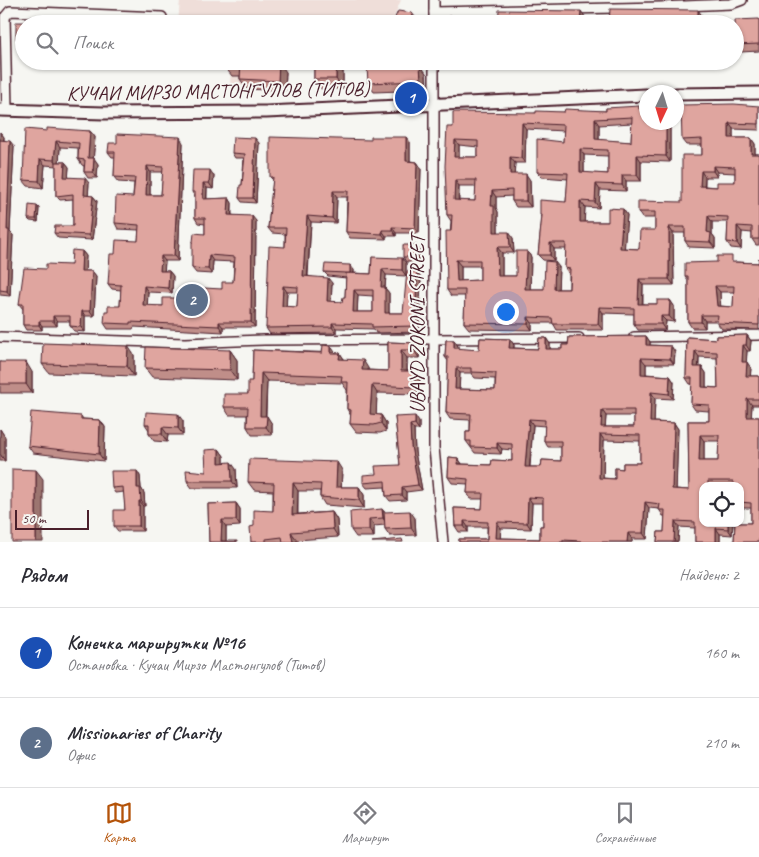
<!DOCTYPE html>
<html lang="ru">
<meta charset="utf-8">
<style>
body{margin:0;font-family:Caveat,sans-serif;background:#f7f7f7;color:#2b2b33}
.controls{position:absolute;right:15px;bottom:15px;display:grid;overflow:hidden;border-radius:10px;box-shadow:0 1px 4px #0004}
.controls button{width:45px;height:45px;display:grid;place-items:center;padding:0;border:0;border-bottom:1px solid #e1e1e2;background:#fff;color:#2b2b33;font:25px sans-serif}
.compass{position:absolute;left:639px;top:85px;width:45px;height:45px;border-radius:50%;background:#fff;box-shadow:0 1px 4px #0004;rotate:184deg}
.scale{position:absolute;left:15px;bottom:12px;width:74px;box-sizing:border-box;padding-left:5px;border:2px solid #4a1f2b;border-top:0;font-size:14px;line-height:18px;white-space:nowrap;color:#4a1f2b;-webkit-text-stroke:4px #f6f6f2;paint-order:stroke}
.you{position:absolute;left:505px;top:311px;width:18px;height:18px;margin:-12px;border:4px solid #fff;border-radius:50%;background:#1a73e8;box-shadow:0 0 0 8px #1a73e833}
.badge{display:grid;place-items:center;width:32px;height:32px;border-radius:50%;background:#b45309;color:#fff;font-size:16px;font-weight:700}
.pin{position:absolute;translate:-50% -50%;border:2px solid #fff;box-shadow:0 1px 5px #0006}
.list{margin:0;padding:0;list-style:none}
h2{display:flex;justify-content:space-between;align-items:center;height:65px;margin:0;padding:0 20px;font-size:21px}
h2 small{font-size:16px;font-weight:400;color:#7c7c81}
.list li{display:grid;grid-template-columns:32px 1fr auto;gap:15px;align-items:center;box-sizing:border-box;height:90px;padding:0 20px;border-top:1px solid #e1e1e2}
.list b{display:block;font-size:19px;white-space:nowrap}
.list p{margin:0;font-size:16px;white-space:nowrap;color:#7c7c81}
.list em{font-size:16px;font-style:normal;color:#7c7c81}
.icon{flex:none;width:28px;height:28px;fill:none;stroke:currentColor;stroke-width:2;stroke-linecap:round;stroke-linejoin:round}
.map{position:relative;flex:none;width:759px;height:542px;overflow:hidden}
.search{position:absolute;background:#fff;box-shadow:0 1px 4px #0004;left:15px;right:15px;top:15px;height:55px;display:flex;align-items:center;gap:12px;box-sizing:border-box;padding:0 18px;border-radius:28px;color:#7c7c81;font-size:19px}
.sheet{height:245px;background:#fff}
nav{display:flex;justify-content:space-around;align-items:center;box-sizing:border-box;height:70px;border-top:1px solid #e1e1e2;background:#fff;font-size:14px;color:#7c7c81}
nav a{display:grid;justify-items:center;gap:2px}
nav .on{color:#b45309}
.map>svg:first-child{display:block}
</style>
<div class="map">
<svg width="759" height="542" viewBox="0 0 759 542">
<rect width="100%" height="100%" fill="#f6f6f2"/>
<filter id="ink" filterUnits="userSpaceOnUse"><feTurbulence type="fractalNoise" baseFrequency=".02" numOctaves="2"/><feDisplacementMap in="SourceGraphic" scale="10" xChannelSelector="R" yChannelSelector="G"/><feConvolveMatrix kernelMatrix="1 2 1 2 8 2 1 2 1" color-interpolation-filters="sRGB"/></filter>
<g filter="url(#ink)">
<g fill="#efded9">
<path d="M180,0H401L391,24H178Z"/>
<path d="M231,61H337L319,66L287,64L285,91L230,88Z"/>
</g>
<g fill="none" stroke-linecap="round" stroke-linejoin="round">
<g stroke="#4a1f2b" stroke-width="12">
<g id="minor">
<path d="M434,12L660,7L731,4L742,0"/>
<path d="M434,24V0"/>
<path d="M434,61V448L443,542"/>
<path d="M7,110L5,17L10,11L162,17"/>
<path d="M0,337L185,343L264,340L579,338"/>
<path d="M634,337L759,335"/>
</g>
</g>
<g stroke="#4a1f2b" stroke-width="15">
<g id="tertiary">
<path d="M676,94L759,93"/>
<path d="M0,110L104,113L266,112L646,95"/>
</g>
</g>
<use href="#minor" stroke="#f6f6f2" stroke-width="9"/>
<use href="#tertiary" stroke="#f6f6f2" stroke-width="11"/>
</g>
<g fill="#c08e89" stroke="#4a1f2b" fill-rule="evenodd">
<path d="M759,19V51L741,52L736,45Z"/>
<path d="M24,24V49H22L16,39Z"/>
<path d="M186,61H248L286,72L285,91L247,89L240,79V76H232L225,67V63H187Z"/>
<path d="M314,61H338L343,68V89H321L314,79Z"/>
<path d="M376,61H419V65L426,73L427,90L374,92L368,83Z"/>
<path d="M451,61H475V67H455Z"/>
<path d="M759,106V130L733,129V138H751L755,144V154H759V245H756L752,239V233L742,232L741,249L731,248L727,242L728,222H712V234L715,238V248L689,247L685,241V233H673L674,285H643V304H657L670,300L674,306V322L666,321L665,330H638L634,324V314L603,313V330H557L553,323H532V330L469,329L464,323L465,296H451L447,290L451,221L447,215L453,127L536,113L606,111V108L646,122H670V162L641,161V181H626V191L600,190L599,208L585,207L584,222H608L623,209L627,215L624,248L639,249L655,230V218H642L638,212L682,202L702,155V145H686L682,140ZM632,123L631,142L599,140V125ZM526,129L564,131L563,142L537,172L542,177L568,179L566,202L540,215L542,217L538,255L543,260L554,261V249H566L565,268L569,274V289H558L559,267L544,289H530L531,257L527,251L516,276H502V253H514L513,238L498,232V212L496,208V197L512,196V201L516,207H531L530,180L514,174L515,163H525ZM459,145L478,147V157H459ZM584,155L608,156V174L584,173ZM717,172L735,173V182L717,187L705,186V177H717ZM459,186H476L475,201H459ZM461,266H480V280L461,281Z"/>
<path d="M47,131H90L95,137L93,158L98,164L97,178H88L84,172V166L82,165L78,159V148L60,147L59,162H65L69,167L68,177L89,183L88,196H93L97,201L92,240L58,238L54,233L73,226V199L60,200L56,196V166L45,165L43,188L28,186L23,180Z"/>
<path d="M0,132L4,137V140L14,146L10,232L13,235L10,296L0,295Z"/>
<path d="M410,142V161L417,162L421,168L419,233H396V236H386V239L350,238L346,232L347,197H337L336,223L311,222L308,276L332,283L331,302H342L345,297L346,278L328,276L324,272L354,270V273L371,274L372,257L406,263V276L386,275L385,288L389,293V313H403L421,277L419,332L376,333L374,329L336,328V333L270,334L266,328L285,247V234L272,233L268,228L273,180L270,177ZM287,292H298L297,307H286ZM358,295L373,296V312H357Z"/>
<path d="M183,143L178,261H165L164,271H169L173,276L172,293L148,292L147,306H163L203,293L222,289L233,282L234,262L213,261L212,274L196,273L192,268L193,242L205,234V224L198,223L195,218V197L192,192L214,176L213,189L207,188V199L229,198L232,203V215L256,221L255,327H223V332L134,327L133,329H108L104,323L108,311L120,306L121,290L112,289L108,284L115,254L138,241L139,230L118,229L115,223L133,197L134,183L118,182L114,177L115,157H112L108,152ZM150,172H163L161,195H150Z"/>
<path d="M259,143L256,203L242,202L239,198L242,185L244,158H235L232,153Z"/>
<path d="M37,206L39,208L38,222L30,221L28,219Z"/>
<path d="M419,250V262H406L403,257Z"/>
<path d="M82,251L86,256L85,271H92L96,276L94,316H85V332L74,331L70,326V321H57V326H42V330H26L23,325V309L19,304L46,269L71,265Z"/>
<path d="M759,258V330L722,329L717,323L718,321H705V328H692L688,322V280L685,276L736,262L759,263ZM720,292H734L733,307L720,306Z"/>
<path d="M747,335L751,341L750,351H747L746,362L751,368L750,376H759V405H752L751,417H759V542H734L735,523H751V508H740V486H703V523H733L732,535L720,534V542H695V528L679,527L678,542H657L658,532H664L665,516H663L659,509L649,508L647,539H632V542H459V539H487V527H468V532H459L455,526L454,508L482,509L483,499H471L467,493L468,484L452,483L448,477L449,457L458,458L462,464L491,465L492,460L512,461V450L502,449L501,454L475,453L466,441V432H470V420L450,419L446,413L448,361L445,357L446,340H454L458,346V349L479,350L480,338L510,339L514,345V348L538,349L539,338H546L550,344V349H562V345H568L569,337L646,336L650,342V345L671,346L675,352L674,364H646V374L670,376L674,382L673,399L655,398L654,422L674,423L678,429L676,489L689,490L688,421H709V411L695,410L691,404L692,384H690L686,378L687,337L716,339V336ZM699,357L717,358L718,388L706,387V373L702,367H699ZM460,373H471L475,378L495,379V390L459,389ZM606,416H634V427H605ZM533,425L545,426L544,441L548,447H561V461L542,460L541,467H530ZM604,440L640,441V463H623V469L615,468V479L603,478ZM704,441H719L718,461H704ZM532,503H543V526H540V539L500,538L501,528L531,529Z"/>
<path d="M388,342L414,343L420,350L419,358H407V371L420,379L419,394L377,393L376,415H381L386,423V431L380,433L356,432L350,424L351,416L347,409V390L342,383L267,381L266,416L272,424V435H252L247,427V415H229L224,407L248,394L252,381L253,350L340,353L344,359L368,368V370L388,371Z"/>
<path d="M230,350L237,360V380L152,377L145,368Z"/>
<path d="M134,355V376L49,373L42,364Z"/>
<path d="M0,362L32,372V393H0Z"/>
<path d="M81,416L83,419L100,420L105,427L104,461L33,453L28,446Z"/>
<path d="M395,417L419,422V430H414L415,452L422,490L406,492V500L390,501L386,496L385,487L367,488L363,483L376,474L400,465Z"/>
<path d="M183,421V435H168L167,442L154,441L149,434V430L145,424Z"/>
<path d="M0,429L5,437V461H0Z"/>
<path d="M219,449L224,456V463L236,469L237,488H192L187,481L206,472Z"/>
<path d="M342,470L341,487H359L364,495V508L325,505L320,497V491H298V514L332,512L337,520L338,537L297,540V542H251L254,526L273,511V491L254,490L248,482Z"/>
<path d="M137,471L140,476L141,488L144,493L145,506H143V531H118L114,526L125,510L124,492L115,493L112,488Z"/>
<path d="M236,503L240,509V526L226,527V541L209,542L208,504Z"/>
<path d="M382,509L384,512L415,518L416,535L390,536L385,529V525L374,526V537H356L351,530Z"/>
</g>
<g fill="#9c746f" stroke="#4a1f2b">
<path d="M698,10L708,24H698Z"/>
<path d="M581,11L590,24H580Z"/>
<path d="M412,13L418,21V24H413Z"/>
<path d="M469,16L475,23V24H469Z"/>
<path d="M336,61H338L343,68V89L336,79Z"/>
<path d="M413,61H419V73L413,65Z"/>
<path d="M471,61H475V67Z"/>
<path d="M279,62L286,72L285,91L278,81Z"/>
<path d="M420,65L426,73L427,90L421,81Z"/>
<path d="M595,119L599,125V145L595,139Z"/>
<path d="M666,122H670V162L666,156Z"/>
<path d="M522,123L526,129L525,163L521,158Z"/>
<path d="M729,123L733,129V144L729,138Z"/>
<path d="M90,131L95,137L93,164L88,158Z"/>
<path d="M0,132L4,137L3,145L0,141Z"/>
<path d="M180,137L183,143L178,261L174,256Z"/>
<path d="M406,137L410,142V167L406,161Z"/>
<path d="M255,138L259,143L256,203L253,198Z"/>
<path d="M751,138L755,144V160L751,154Z"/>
<path d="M455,140L459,145V163L454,157Z"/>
<path d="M10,141L14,146L10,232L13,235L10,296L7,291V230Z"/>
<path d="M56,141L60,147L59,166L54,160Z"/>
<path d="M580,149L584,155V178L580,172Z"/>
<path d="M637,155L641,161V181L637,175Z"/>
<path d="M510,157L515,163L514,180L510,174Z"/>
<path d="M94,158L98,164L97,178L93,172Z"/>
<path d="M40,159L45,165L43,188L39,181Z"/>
<path d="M65,162L69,167L68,182L64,177Z"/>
<path d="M417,162L421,168L419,233L415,228Z"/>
<path d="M147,166L150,172V200L146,195Z"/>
<path d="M713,166L717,172V177L713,171Z"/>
<path d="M210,170L214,176L213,189L209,183Z"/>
<path d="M701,171L705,177L704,192L700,186Z"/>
<path d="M526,174L530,180L531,207L526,201Z"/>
<path d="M622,175L626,181V191L622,185Z"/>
<path d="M85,178L89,183L88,200L84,195Z"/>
<path d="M455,180L459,186L458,206L454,200Z"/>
<path d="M203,183L207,188L206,204L203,199Z"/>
<path d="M596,184L600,190L599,208L595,202Z"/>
<path d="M333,191L337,197L336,223L332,218Z"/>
<path d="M492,191L496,197V208L498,212V238L494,232L491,206Z"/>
<path d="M93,196L97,201L92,240L89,235Z"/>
<path d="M229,198L232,203L231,221L228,215Z"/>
<path d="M580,201L585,207L584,228L580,222Z"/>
<path d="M37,206L39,208L38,222L36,219Z"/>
<path d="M623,209L627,215L624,254L620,248Z"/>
<path d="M252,216L256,221L255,327L251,322Z"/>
<path d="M307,216L311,222L307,282L303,276Z"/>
<path d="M708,216L712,222V234L715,238V248L710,242L707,232Z"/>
<path d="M737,226L742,232L741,249L737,243Z"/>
<path d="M392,227L396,233V236L392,230Z"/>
<path d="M669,227L673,233L674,285L669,279Z"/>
<path d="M382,230L386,236V239L382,234Z"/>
<path d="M509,232L513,238L514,253L510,247Z"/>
<path d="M550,243L554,249V261L550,255Z"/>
<path d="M416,245L419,250V262L416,257Z"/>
<path d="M497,247L502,253V282L498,276Z"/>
<path d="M82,251L86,256L85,276L81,271Z"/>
<path d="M527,251L531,257L530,295L525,289Z"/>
<path d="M209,255L213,261L212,274L208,269Z"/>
<path d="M161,256L165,261L164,276L160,271Z"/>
<path d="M402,258L406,263V276L402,270Z"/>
<path d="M456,260L461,266V287L457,281Z"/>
<path d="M555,262L559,267L558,295L554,289Z"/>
<path d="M350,265L354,270L353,278L350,274Z"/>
<path d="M382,269L386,275L385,288L389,293V318L385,313L381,287Z"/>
<path d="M92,271L96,276L94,316L90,311Z"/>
<path d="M169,271L173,276L172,293L168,288Z"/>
<path d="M417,272L421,277L419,332L415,326Z"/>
<path d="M328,278L332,283L331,307L327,301Z"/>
<path d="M639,279L643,285L642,310L638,304Z"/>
<path d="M144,286L148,292L147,311L143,305Z"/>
<path d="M283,286L287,292L286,312L282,306Z"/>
<path d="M715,286L720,292L721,312L717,306Z"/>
<path d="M354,290L358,295L357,317L353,312Z"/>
<path d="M670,300L674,306V322L669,316Z"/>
<path d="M599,307L603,313V330L598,324Z"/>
<path d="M82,311L85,316V332L81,327Z"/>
<path d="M701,315L705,321V328L701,322Z"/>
<path d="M53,316L57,321V326L53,321Z"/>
<path d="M661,316L666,321L665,330L661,324Z"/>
<path d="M528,317L532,323V330L528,324Z"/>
<path d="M39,321L42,326V330L39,325Z"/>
<path d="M219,322L223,327V332L219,326Z"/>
<path d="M332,323L336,328V333L332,327Z"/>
<path d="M747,335L751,341L750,351L746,345Z"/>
<path d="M646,336L650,342V351L646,345Z"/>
<path d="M546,338L550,344V354L546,349Z"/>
<path d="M510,339L514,345L513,354L509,348Z"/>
<path d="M454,340L458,346V354L454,348Z"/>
<path d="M414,343L420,350L419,358L414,350Z"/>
<path d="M743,345L747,351L746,368L742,362Z"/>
<path d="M128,346L134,355V376L127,366Z"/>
<path d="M331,346L336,354L331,353Z"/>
<path d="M671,346L675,352L674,364L670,359Z"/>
<path d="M230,350L237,360V380L230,370Z"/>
<path d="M401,350L407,358V379L401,371Z"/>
<path d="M695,351L699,357L698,373L694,367Z"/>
<path d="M340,353L345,361L339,359Z"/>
<path d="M641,358L646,364V380L641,374Z"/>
<path d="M363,360L368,368V378L362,370Z"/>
<path d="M26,362L32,372V393L26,384Z"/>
<path d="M747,362L751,368L750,382L746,376Z"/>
<path d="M702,367L706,373V393L702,387Z"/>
<path d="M456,368L460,373L459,394L455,389Z"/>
<path d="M414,371L420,379L419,394L414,387Z"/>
<path d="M261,373L267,381L265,424L260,416Z"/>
<path d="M670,376L674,382L673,399L669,394Z"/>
<path d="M372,385L377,393L376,422L370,414Z"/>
<path d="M651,392L655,398L654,427L650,422Z"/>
<path d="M747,399L752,405L751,423L747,417Z"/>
<path d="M602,410L606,416L605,432L601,427Z"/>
<path d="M178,414L183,421V435L178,428Z"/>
<path d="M381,415L386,423V431L381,423Z"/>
<path d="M267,416L272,424V435L266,427Z"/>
<path d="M415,416L419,422V430L415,424Z"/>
<path d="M529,419L533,425L529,473L525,467Z"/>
<path d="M100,420L105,427L104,461L99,454Z"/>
<path d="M674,423L678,429L676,495L672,489Z"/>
<path d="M410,425L414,430L415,452L422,490L418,485L411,446Z"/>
<path d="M162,427L168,435L167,442L162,434Z"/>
<path d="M0,429L5,437V461L0,454Z"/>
<path d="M600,434L604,440L603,483L599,478Z"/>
<path d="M700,435L704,441V467L699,461Z"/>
<path d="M497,443L502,449L501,454L497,448Z"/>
<path d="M219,449L224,456V470L219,463Z"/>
<path d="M458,458L462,464H457Z"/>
<path d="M231,462L236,469L237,488L232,481Z"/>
<path d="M337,462L342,470L341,495L336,487Z"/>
<path d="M36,470L43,479V542H36Z"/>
<path d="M137,471L140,476L141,488L144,493L145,506L141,501L137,488Z"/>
<path d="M293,483L298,491L297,523L292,515Z"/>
<path d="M359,487L364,495V508L359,500Z"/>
<path d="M402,487L406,492V500L402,495Z"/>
<path d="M528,497L532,503L531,529L527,523Z"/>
<path d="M139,501L143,506V531L139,526Z"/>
<path d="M645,502L649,508L647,539L643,533Z"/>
<path d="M236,503L240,509V526L236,520Z"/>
<path d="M382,509L387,516V525L383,518Z"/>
<path d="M410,511L415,518L416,535L411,528Z"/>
<path d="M332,512L337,520L338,537L333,529Z"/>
<path d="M369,519L374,526V537L369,530Z"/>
<path d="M222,520L226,527V542L221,541Z"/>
<path d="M464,521L468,527V532L464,526Z"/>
<path d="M675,521L679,527L678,542H674Z"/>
<path d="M497,522L501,528L500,542L496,538Z"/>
<path d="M728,523H733L732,535L728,529Z"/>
<path d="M716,528L720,534V542H716Z"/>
<path d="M291,532L297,540V542H293Z"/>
<path d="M628,533L632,539V542H627Z"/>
</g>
<g fill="#dfa59f" stroke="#4a1f2b" fill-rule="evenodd">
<path d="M610,9L698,10V24H609Z"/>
<path d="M499,10L581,11L580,24H498Z"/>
<path d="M398,11L412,13L413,24H392Z"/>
<rect x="450" y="16" width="19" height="8"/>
<path d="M759,19V44L736,45L735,20Z"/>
<path d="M16,22L162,24H24V39H16Z"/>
<rect x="225" y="61" width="15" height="6"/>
<path d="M241,61L279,62L278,81L240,79Z"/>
<rect x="314" y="61" width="22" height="18"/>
<path d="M376,61H413V65H420L421,81L368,83L367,67L373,66Z"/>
<path d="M734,104L759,106V124L729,123V138H751V154H759V239H752V227L737,226V243L727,242L728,217L708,216L707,232L711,233L710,242L685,241V227H669V279H639L638,304H657V300H670L669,316H661V324H634V308L599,307L598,324H553L552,318L528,317V324L464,323L465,290H447L446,231H451L452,215H447L445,166L447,127H453V112L536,113V111L564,112L565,109L606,111V108L639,106V109H646V122H666V156L637,155V175H622V185L596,184L595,202L580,201V222H608V208L623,209L620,248L639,249L640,230H655V212H638V201L682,202V155H702V139L682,140L681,105ZM632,117L631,142L595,139V119ZM522,123L564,125L563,142L537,139V172L568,173L566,202L540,200V215H542L538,255H550V243H566L565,268L570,269L569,289H554L555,262L545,261L544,289H525L527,251H516V276H498L497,247H510L509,232H494V206H491L492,191L512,190V201H526V174H510V157L521,158ZM455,140L478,141V157H454ZM580,149L608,150V174L580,172ZM713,166L735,167V182H717V187L700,186L701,171H713ZM455,180H476L475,201L454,200ZM456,260H480V280L457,281Z"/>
<path d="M47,128L90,131L88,158H94L93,172H84L85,160L78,159L79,143L56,141L54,160L40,159L39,181L23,180L25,129L47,131Z"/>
<path d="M117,134L180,137L174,256H161L160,271H169L168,288L144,286L143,305L163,306V298H189L190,293H203L204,288L222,289V282H233L235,257L209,255L208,269L192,268V242H193L194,233L205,234V218H195V192H192L193,170H210L209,183H203V199L229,198L228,215L252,216L251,322H219V326L130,322V324L104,323L105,311H108V306H120L121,285L108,284L110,254H115L116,240L138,241L139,225L115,223L116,196L133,197L135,178L114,177L115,152H108L109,143H117ZM147,166L163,167L161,195H146Z"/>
<path d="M233,137L255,138L253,198H239L240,185H242L245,154L232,153Z"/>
<path d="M270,137L371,140V137H406V161L417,162L415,228L392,227V230H382V234L346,232L348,191H333L332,218L307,216L303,276L328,278L327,301L342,302L343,297H345L346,273L371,274L372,257L402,258V270L382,269L381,287H385V313H403L407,271L417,272L415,326L372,327V324L332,323V327L266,328L269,246L285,247L286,228H268L273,177H270ZM283,286L298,287L297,307L282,306ZM354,290H373V312H353Z"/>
<path d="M0,140L10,141L7,230H9L7,291L0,290Z"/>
<path d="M56,162H65L64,177L85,178L84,195L93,196L89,235L54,233L55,226H73V194L56,196Z"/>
<path d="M29,205L37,206L36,219H28Z"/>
<rect x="403" y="245" width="13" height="12"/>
<path d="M72,250L82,251L81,271H92L90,311H82L81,327L70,326V316H53V321H39V325H23V304H19L24,268L46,269V264L71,265Z"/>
<path d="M717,256H732V262L759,263V258V325L717,323L718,315H701V322H688V276H685V263L717,262ZM715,286H734L733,307L717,306Z"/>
<path d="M325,264L350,265V273H346L324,272Z"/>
<path d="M747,335L746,345H743L742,362H747L746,376H759V399H747V417H759V542H734L735,523H751V503L740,502V486H733V481H708V486H703V523H728V529L716,528V542H695V522L675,521L674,542H657L658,532H664L665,510H659L660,504L645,502L643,533H628L627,542H581V541L563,540V542H459V539H487L488,522L464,521V526H455L454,508L482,509L483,493H467L468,479L448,477L449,457L458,458L457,464L491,465L492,460L512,461V444L497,443V448L471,447V441H466V432H470L471,414L446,413L448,357H445L446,340H454V348L479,350L480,338L510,339L509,348L538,349L539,338H546V349H562V345H568L569,337L646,336V345L671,346L670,359L641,358V374L670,376L669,394L651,392L650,422L674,423L672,489L689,490L688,421H709V405L691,404L692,378H686L687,337L716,339V336ZM695,351L717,352L718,388L702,387V367H694ZM456,368H471V372L496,373L495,390L455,389ZM602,410H634V427H601ZM529,419L545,420L544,441H561V461L542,460L541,467H525ZM600,434L640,435V463H623V469L615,468V479L599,478ZM700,435H719L718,461H699ZM528,497L543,498V526H540V539L496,538L497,522L527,523Z"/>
<path d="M388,342L414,343V350H401V371H414V387L372,385L370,414L381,415V423L374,425L350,424L351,410L347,409L348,382H341L342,376L261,373L260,416H267L266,427H247L248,407H224V394H248V381H252L253,350L322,353L323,345L331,346V353H340L339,359L363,360L362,370L388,371Z"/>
<path d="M43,343L128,346L127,366L42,364Z"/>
<path d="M146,347L230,350V370L145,368Z"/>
<rect x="0" y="362" width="26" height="22"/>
<path d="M31,412L81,416V419L100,420L99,454L28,446Z"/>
<path d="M146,412L178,414V428L162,427V434H149V424H145Z"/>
<path d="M415,416V424L410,425L411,446L418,485L402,487V495L386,496L385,481L363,483V475L376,474L375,466L400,465L395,417Z"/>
<path d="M219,449V463L231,462L232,481H187L186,470L206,472L205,450Z"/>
<path d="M249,459L337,462L336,487H359V500L320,497L321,484L293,483L292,515L332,512L333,529L291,532L293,542H283L282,537L266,539V542H251L250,527L254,526V510L273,511L274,483L248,482Z"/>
<path d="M12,469L36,470V542H12Z"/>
<path d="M111,471H137V488H140L141,501H139V526H114V510H125L123,487L112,488Z"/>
<path d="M236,503V520H222L221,541H237V542H209L208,504Z"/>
<path d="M382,509L383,518L369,519V530H351L350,512Z"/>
<path d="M410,511L411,528L385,529L384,512Z"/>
<path d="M402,539L403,542H372Z"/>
</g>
</g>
<g text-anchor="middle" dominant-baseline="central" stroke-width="4" stroke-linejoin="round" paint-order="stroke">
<g font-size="20" fill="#4a1f2b" stroke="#f6f6f2">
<text transform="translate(218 91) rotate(-1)">КУЧАИ МИРЗО МАСТОНГУЛОВ (ТИТОВ)</text>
<text transform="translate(417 324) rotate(-90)">UBAYD ZOKONI STREET</text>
</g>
</g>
</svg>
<div class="controls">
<button><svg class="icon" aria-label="locate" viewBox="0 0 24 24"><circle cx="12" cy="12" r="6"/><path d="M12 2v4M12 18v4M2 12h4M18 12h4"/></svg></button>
</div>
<svg class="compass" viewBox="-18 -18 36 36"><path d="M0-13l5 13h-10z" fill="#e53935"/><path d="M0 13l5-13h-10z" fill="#7c7c81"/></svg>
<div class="scale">50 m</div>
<div class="you"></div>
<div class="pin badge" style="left:411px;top:98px;background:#1a4fb4">1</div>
<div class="pin badge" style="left:192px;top:300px;background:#5c6f8a">2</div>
<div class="search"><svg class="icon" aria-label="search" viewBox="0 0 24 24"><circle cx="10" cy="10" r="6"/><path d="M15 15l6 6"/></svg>Поиск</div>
</div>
<section class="sheet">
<h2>Рядом<small>Найдено: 2</small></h2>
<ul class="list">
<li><span class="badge" style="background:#1a4fb4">1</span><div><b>Конечка маршрутки №16</b><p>Остановка · Кучаи Мирзо Мастонгулов (Титов)</p></div><em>160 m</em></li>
<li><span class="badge" style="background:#5c6f8a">2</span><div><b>Missionaries of Charity</b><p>Офис</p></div><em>210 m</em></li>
</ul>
</section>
<nav>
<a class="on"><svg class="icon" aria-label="map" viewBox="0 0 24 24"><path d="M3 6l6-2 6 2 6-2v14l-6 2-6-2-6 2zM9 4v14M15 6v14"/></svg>Карта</a>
<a><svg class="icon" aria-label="directions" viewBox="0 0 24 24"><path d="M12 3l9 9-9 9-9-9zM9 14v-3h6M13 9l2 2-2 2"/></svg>Маршрут</a>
<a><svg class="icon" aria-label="saved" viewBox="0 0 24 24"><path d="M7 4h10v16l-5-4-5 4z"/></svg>Сохранённые</a>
</nav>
